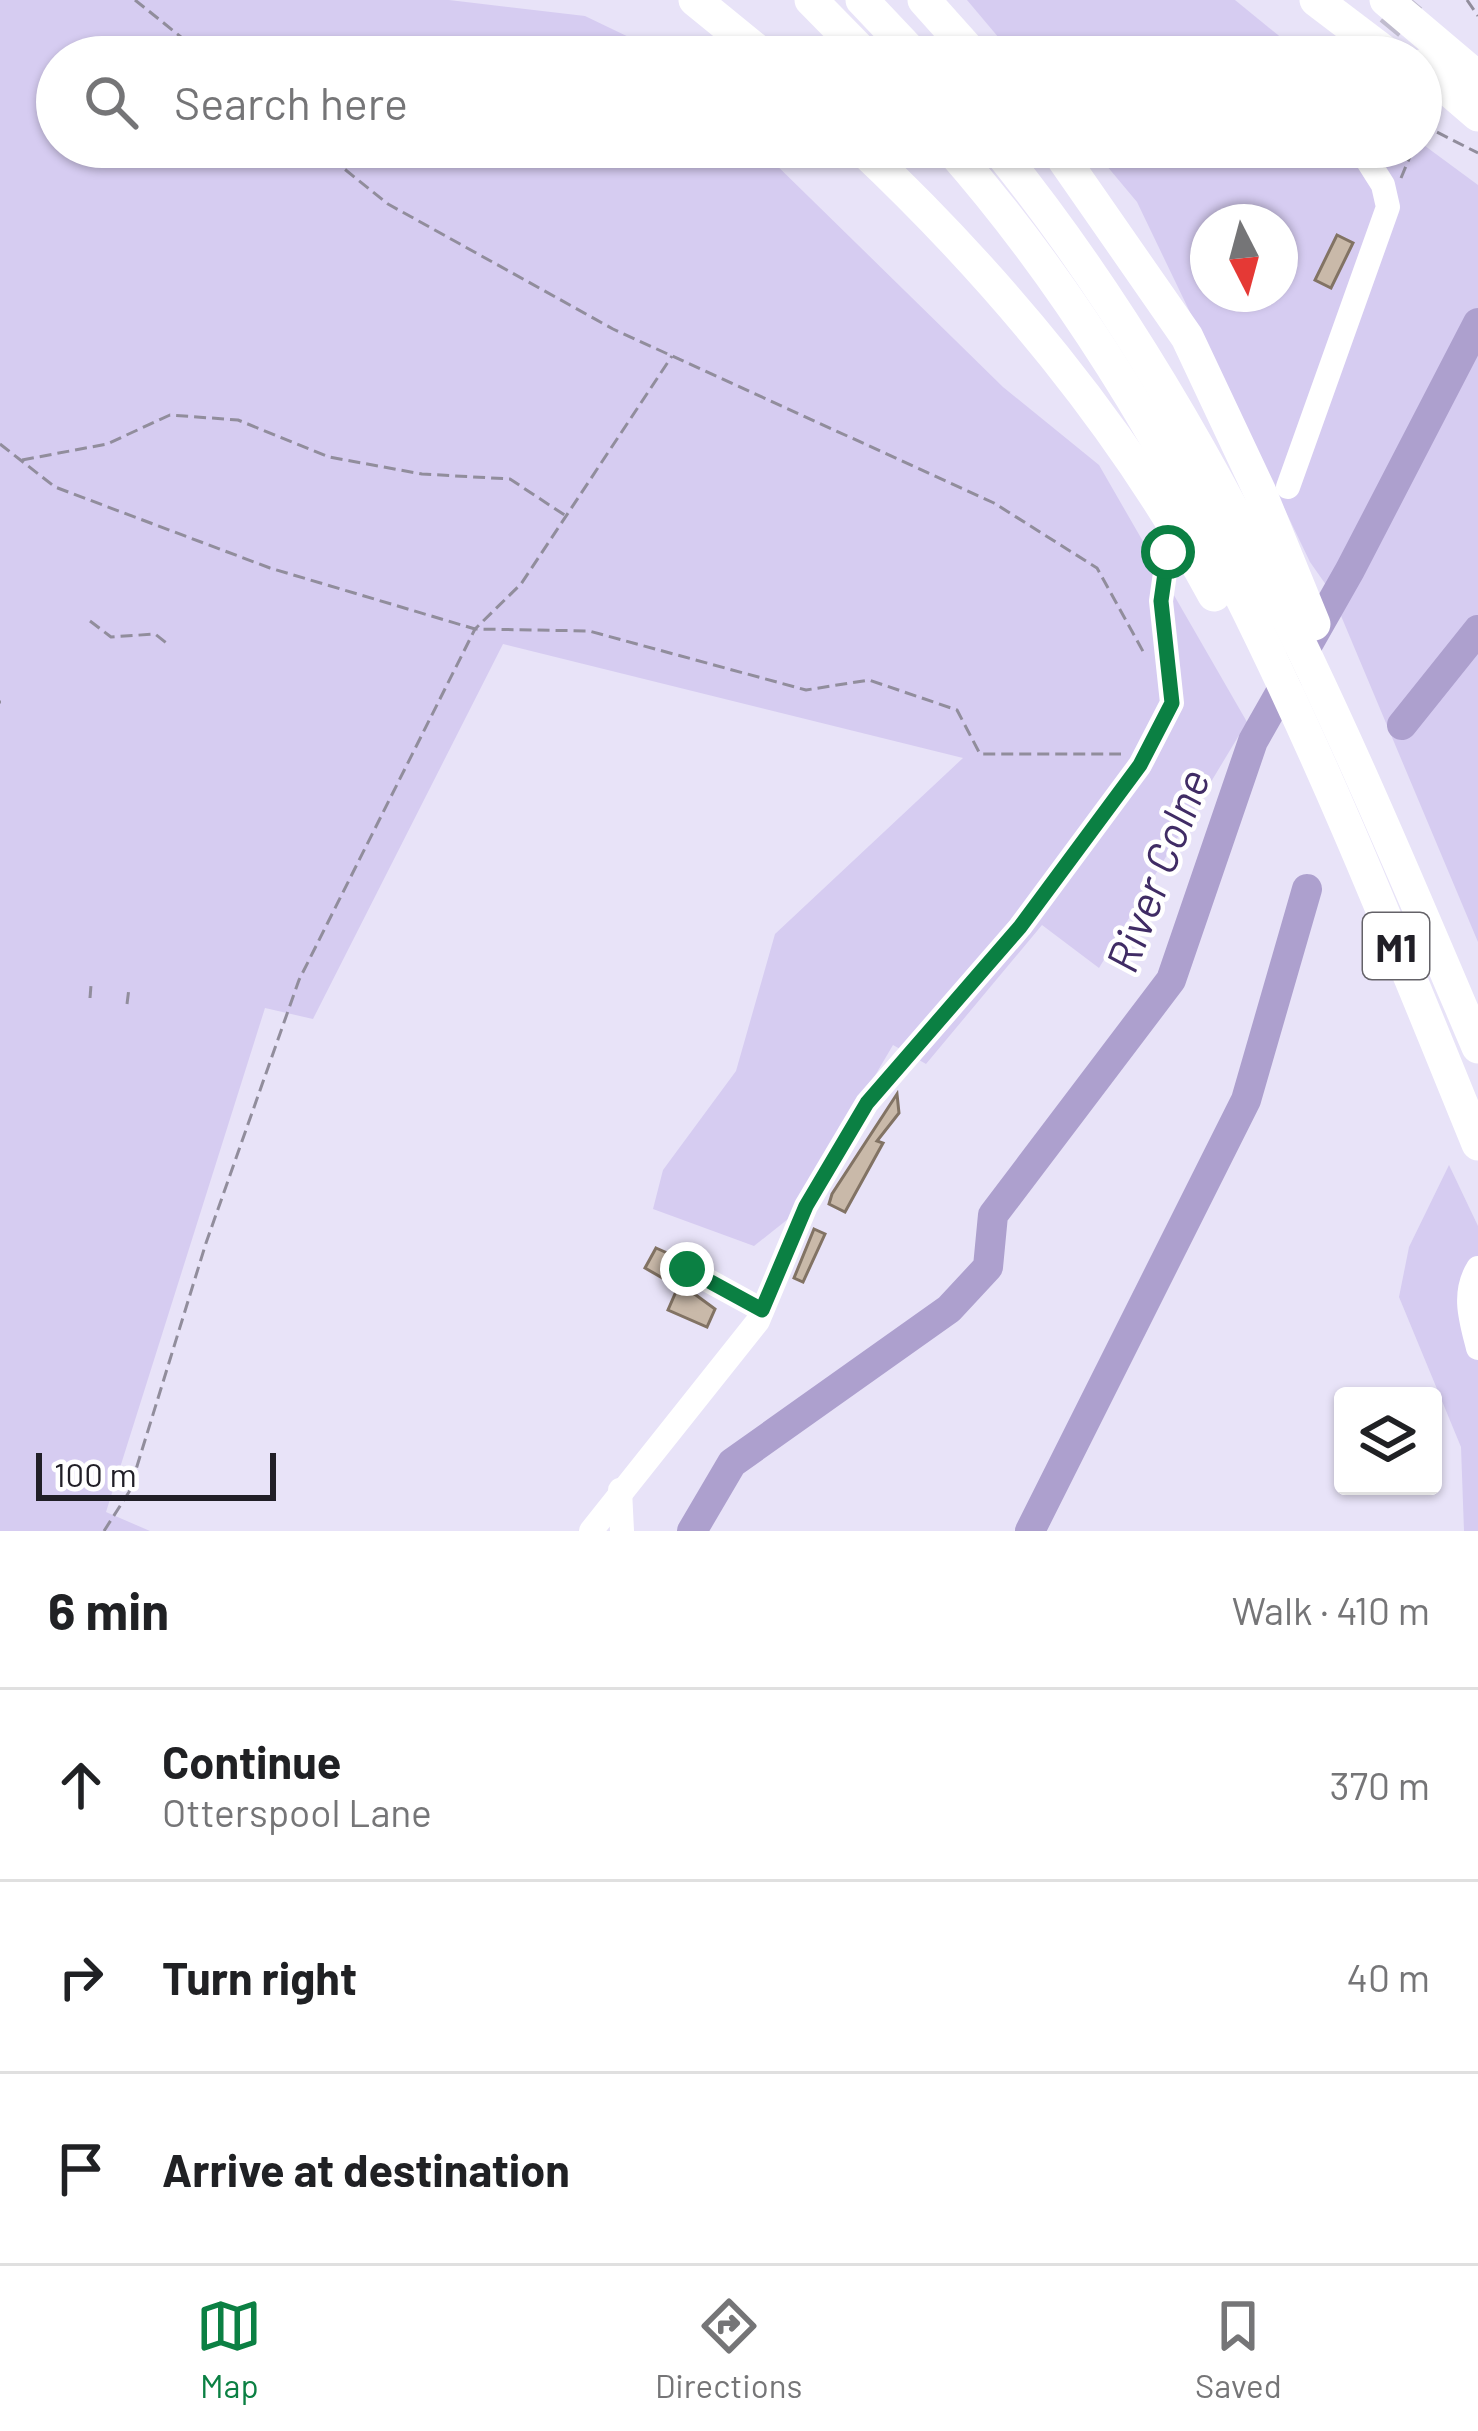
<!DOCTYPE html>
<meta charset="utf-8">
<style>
body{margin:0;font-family:Barlow,sans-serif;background:#f6f6f6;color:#202124}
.controls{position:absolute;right:36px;bottom:36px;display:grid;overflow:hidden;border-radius:12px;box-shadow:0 3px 9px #0004}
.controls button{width:108px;height:108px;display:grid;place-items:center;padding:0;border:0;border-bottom:3px solid #e0e0e0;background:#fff;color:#202124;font:60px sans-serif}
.compass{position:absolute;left:1190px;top:204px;width:108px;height:108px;border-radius:50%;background:#fff;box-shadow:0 3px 9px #0004;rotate:174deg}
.scale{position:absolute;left:36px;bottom:30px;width:240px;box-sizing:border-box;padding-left:12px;border:6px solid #211f27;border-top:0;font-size:33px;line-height:42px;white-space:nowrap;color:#211f27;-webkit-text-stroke:9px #fff;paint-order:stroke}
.stop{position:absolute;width:36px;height:36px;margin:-27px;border:9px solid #0b8043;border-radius:50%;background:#fff}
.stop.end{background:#0b8043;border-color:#fff;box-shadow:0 3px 12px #0008}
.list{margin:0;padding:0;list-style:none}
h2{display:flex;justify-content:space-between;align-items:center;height:156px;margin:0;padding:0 48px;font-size:51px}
h2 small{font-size:39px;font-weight:400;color:#757577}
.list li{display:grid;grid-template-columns:78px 1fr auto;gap:36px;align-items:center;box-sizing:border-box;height:192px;padding:0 48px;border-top:3px solid #e0e0e0}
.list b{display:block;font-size:45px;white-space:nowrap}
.list p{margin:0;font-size:39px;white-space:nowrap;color:#757577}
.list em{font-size:39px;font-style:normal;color:#757577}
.icon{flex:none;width:66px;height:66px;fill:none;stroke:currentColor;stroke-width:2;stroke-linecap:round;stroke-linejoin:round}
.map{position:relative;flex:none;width:1478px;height:1531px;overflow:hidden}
.search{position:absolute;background:#fff;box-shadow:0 3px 9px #0004;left:36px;right:36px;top:36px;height:132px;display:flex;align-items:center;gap:30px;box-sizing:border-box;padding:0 42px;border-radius:66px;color:#757577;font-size:45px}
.sheet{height:732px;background:#fff}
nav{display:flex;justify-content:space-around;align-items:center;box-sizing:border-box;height:168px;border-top:3px solid #e0e0e0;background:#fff;font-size:33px;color:#757577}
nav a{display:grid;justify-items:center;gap:6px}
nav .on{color:#0b8043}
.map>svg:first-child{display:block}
</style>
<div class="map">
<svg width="1478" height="1531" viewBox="0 0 1478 1531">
<rect width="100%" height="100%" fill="#e8e3f8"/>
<g fill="#d6ccf1" fill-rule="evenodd">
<path d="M0,0H449L585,16L662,53L666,57H57V147H758L1003,387L1099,465L1247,722L1099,968L1042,925L926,1064L893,1045L793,1215L754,1246L653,1209L663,1170L736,1071L775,934L963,758L503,644L313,1019L265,1008L106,1512L150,1531H0Z"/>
<path d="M967,0H1235L1305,57H1015Z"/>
<path d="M1421,143L1478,185V942L1331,592L1310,562L1137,202L1091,147ZM1208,222H1280V294H1208Z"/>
<path d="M1449,1165L1478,1226V1531H1464L1461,1447L1399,1297L1409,1247Z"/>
</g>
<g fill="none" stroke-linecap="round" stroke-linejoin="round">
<g stroke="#ada0ce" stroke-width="30">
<path d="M1402,725L1478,630"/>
<path d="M692,1531L732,1463L949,1309L988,1267L993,1215L1171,980L1253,741L1350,570L1478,323"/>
<path d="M1030,1531L1246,1100L1307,889"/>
</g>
</g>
<g fill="#c9b9a9" stroke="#827364" stroke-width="3">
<path d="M1337,235L1353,243L1331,288L1315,280Z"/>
<path d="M897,1094L899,1113L877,1141L883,1143L845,1212L829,1204L832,1194Z"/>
<path d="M814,1229L825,1234L803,1282L794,1278Z"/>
<path d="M656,1248L676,1257L674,1279L715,1309L707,1327L668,1310L678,1287L645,1268Z"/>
</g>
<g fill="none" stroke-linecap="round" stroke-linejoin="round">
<path stroke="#c0bcce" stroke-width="24" stroke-dasharray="24 12" stroke-linecap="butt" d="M1366,57L1413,0"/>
<g stroke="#918d9c" stroke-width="3" stroke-dasharray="12 6" stroke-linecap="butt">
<path d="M135,0L206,57"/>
<path d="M1467,0L1478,16"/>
<path d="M1421,124L1478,153"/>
<path d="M317,147L388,204L613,329L994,503L1097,568L1145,655"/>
<path d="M1401,178L1414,147"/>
<path d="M0,444L55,487L270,568L475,629L589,631L806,690L869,680L957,710L980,754H1121"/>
<path d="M22,460L107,444L170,415L238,420L329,457L422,474L510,479L566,516"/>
<path d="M90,621L111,637L155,634L169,645"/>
<path d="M0,702H1"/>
<path d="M90,998L91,985"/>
<path d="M127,1004L129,988"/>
<path d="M104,1531L129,1492L206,1243L299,980L475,629L521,584L672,356"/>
</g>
<g stroke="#fff" stroke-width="24">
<path d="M1288,487L1388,207L1383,185L1359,147"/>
<path d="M1478,1268C1462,1294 1471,1320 1478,1348"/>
<path d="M687,1269L762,1310"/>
<path d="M620,1490L622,1531"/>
<path d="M591,1531L758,1321L806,1206L867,1103L1020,927L1140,765L1172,703L1161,601L1168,552"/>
</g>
<g stroke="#fff" stroke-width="33">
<path d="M695,0L765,57"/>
<path d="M811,0L867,57"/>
<path d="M862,0L916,57"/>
<path d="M924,0L975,57"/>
<path d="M1316,0L1391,57"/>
<path d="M1386,0L1478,78"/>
<path d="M1421,66L1478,115"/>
<path d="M860,147C997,276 1124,428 1214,595"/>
<path d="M949,147C1195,425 1339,804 1478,1144"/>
<path d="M996,147C1214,415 1344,732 1478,1047"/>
<path d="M1055,147L1187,337L1260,492L1314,624"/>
</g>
</g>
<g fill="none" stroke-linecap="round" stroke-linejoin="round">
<path stroke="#0b8043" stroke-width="15" d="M687,1269L762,1310L806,1206L867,1103L1020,927L1140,765L1172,703L1161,601L1168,552"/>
</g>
<g text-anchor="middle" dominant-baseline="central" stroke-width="9" stroke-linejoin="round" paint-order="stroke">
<rect fill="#fff" stroke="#646268" stroke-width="3" x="1363" y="913" width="66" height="66" rx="9"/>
<g font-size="39" font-weight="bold" fill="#211f27">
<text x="1396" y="946">M1</text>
</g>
<g font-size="45" font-style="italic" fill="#402c65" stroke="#fff">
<text transform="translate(1156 870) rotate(-69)">River Colne</text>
</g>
</g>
</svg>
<div class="controls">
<button><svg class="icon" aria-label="layers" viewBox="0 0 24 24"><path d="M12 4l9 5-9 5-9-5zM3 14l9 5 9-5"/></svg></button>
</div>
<svg class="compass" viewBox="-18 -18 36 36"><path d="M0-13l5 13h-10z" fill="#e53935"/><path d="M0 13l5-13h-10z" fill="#757577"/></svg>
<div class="scale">100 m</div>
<div class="stop" style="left:1168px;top:552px"></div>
<div class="stop end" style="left:687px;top:1269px"></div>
<div class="search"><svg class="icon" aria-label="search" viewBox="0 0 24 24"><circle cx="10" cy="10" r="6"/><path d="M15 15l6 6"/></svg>Search here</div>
</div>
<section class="sheet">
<h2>6 min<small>Walk · 410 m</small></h2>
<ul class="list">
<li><svg class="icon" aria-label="ahead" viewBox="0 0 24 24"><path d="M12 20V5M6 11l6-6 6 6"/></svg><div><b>Continue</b><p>Otterspool Lane</p></div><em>370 m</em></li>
<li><svg class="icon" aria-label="right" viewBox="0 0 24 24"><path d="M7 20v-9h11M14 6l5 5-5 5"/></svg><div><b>Turn right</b></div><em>40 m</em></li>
<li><svg class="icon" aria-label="arrive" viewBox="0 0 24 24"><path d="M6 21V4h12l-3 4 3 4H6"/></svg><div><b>Arrive at destination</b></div></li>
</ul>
</section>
<nav>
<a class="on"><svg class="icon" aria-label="map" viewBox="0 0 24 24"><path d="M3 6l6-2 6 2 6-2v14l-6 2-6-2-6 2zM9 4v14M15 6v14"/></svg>Map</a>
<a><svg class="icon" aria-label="directions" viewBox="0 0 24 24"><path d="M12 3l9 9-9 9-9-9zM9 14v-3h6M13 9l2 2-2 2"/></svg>Directions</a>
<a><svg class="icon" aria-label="saved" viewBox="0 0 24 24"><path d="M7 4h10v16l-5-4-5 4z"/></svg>Saved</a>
</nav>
